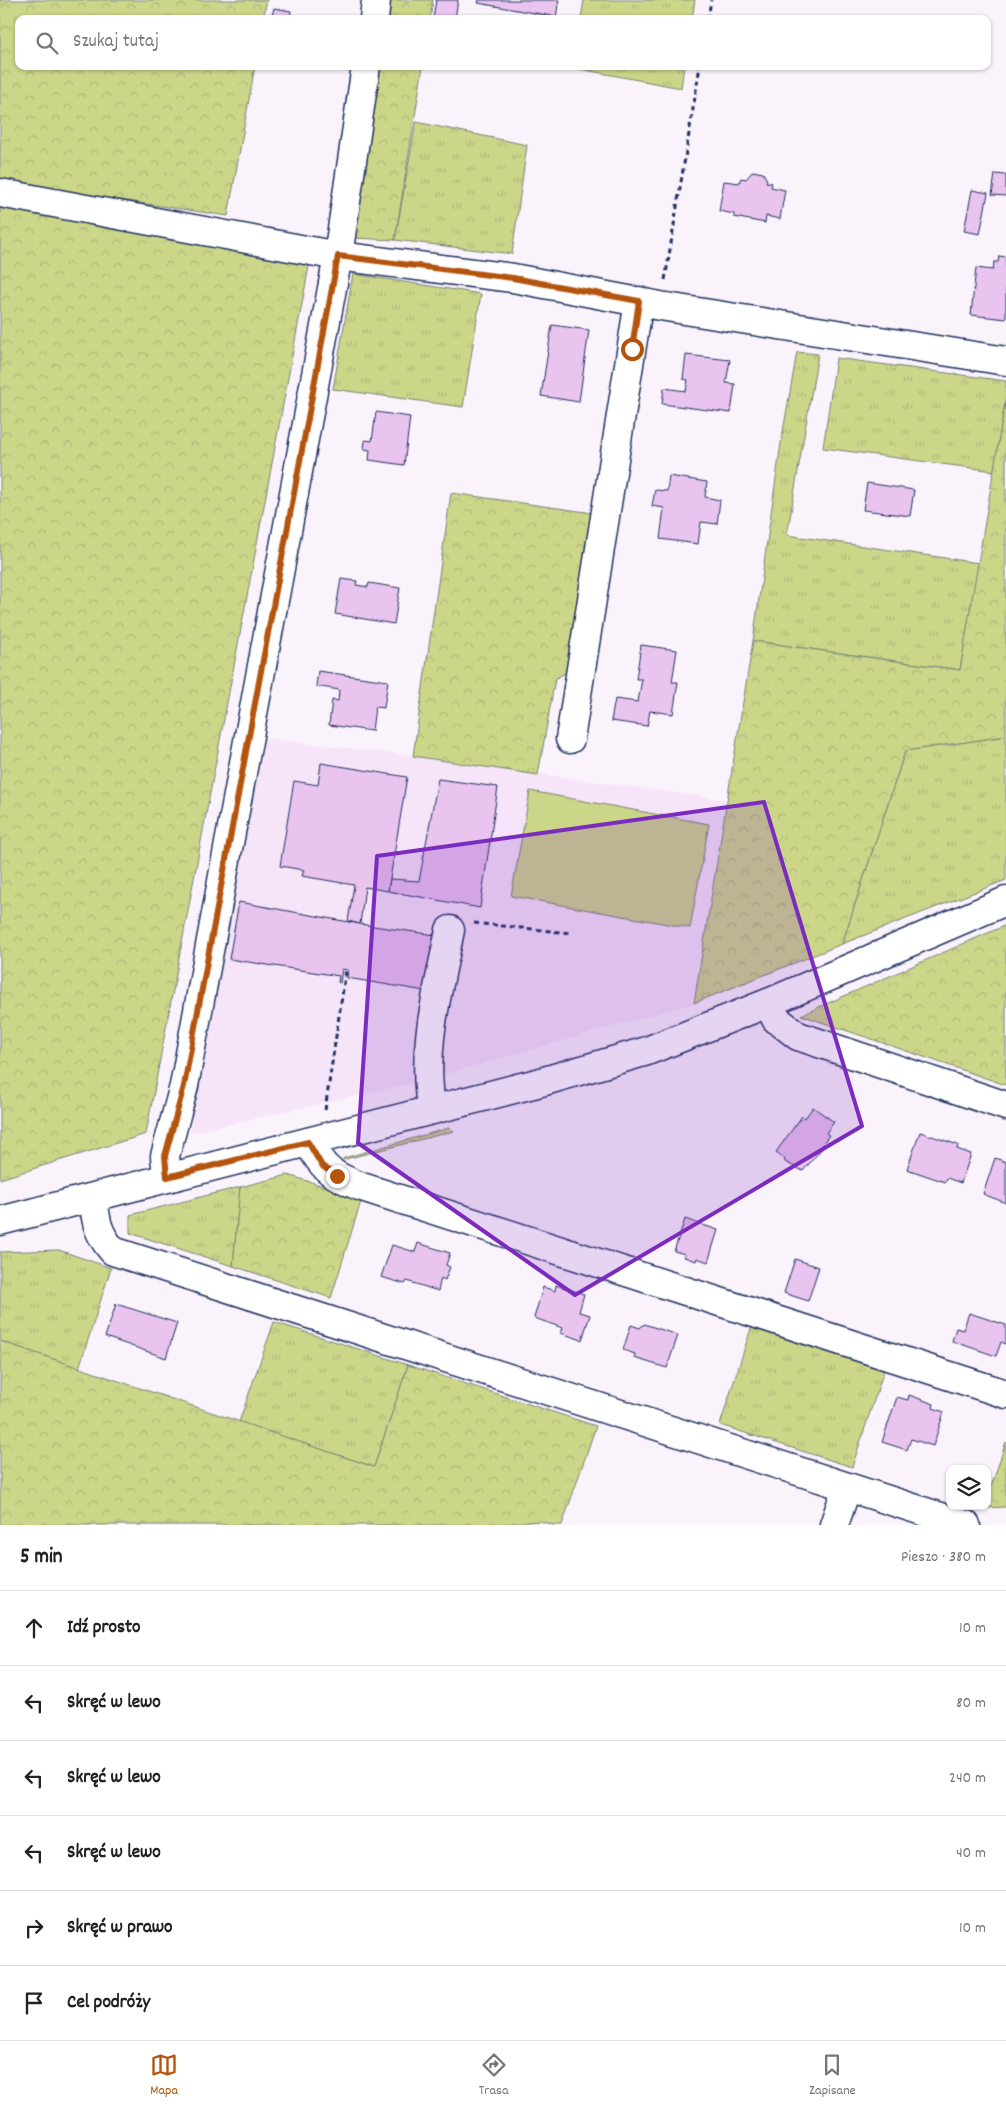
<!DOCTYPE html>
<html lang="pl">
<meta charset="utf-8">
<style>
body{margin:0;font-family:Dekko,sans-serif;background:#f2f2f2;color:#222}
.controls{position:absolute;right:15px;bottom:15px;display:grid;overflow:hidden;border-radius:10px;box-shadow:0 1px 4px #0004}
.controls button{width:45px;height:45px;display:grid;place-items:center;padding:0;border:0;border-bottom:1px solid #e0e0e0;background:#fff;color:#222;font:25px sans-serif}
.stop{position:absolute;width:15px;height:15px;margin:-11px;border:4px solid #b45309;border-radius:50%;background:#fff}
.stop.end{background:#b45309;border-color:#fff;box-shadow:0 1px 5px #0008}
.list{margin:0;padding:0;list-style:none}
h2{display:flex;justify-content:space-between;align-items:center;height:65px;margin:0;padding:0 20px;font-size:21px}
h2 small{font-size:16px;font-weight:400;color:#767676}
.list li{display:grid;grid-template-columns:32px 1fr auto;gap:15px;align-items:center;box-sizing:border-box;height:75px;padding:0 20px;border-top:1px solid #e0e0e0}
.list b{display:block;font-size:19px;white-space:nowrap}
.list em{font-size:16px;font-style:normal;color:#767676}
.icon{flex:none;width:28px;height:28px;fill:none;stroke:currentColor;stroke-width:2;stroke-linecap:round;stroke-linejoin:round}
.map{position:relative;flex:none;width:1006px;height:1525px;overflow:hidden}
.search{position:absolute;background:#fff;box-shadow:0 1px 4px #0004;left:15px;right:15px;top:15px;height:55px;display:flex;align-items:center;gap:12px;box-sizing:border-box;padding:0 18px;border-radius:10px;color:#767676;font-size:19px}
.sheet{height:515px;background:#fff}
nav{display:flex;justify-content:space-around;align-items:center;box-sizing:border-box;height:70px;border-top:1px solid #e0e0e0;background:#fff;font-size:14px;color:#767676}
nav a{display:grid;justify-items:center;gap:2px}
nav .on{color:#b45309}
.map>svg:first-child{display:block}
</style>
<div class="map">
<svg width="1006" height="1525" viewBox="0 0 1006 1525">
<defs>
<pattern id="grass-tufts" width="24" height="20" patternUnits="userSpaceOnUse" patternTransform="scale(1.25)"><rect width="24" height="20" fill="#ccd689"/><path d="M3 7l-1-3M5 7V3M7 7l1-3M15 17l-1-3M17 17v-4M19 17l1-3" fill="none" stroke="#afb879"/></pattern>
<pattern id="forest-crowns" width="20" height="18" patternUnits="userSpaceOnUse" patternTransform="scale(1.25)"><rect width="20" height="18" fill="#ccd689"/><path d="M2 6a3 3 0 1 1 6 0M12 15a3 3 0 1 1 6 0" fill="none" stroke="#afb879"/></pattern>
</defs>
<rect width="100%" height="100%" fill="#fbf3fc"/>
<filter id="ink" filterUnits="userSpaceOnUse"><feTurbulence type="fractalNoise" baseFrequency=".02" numOctaves="2"/><feDisplacementMap in="SourceGraphic" scale="10" xChannelSelector="R" yChannelSelector="G"/><feConvolveMatrix kernelMatrix="1 2 1 2 8 2 1 2 1" color-interpolation-filters="sRGB"/></filter>
<g filter="url(#ink)">
<path fill="#f6e5f8" d="M255,737L413,756L727,800L694,1003L422,1081L190,1133Z"/>
<g fill="url(#grass-tufts)" stroke="#748274">
<path d="M584,0H695L692,19H581Z"/>
<path d="M574,66H684L681,88L574,68Z"/>
<path d="M416,122L527,145L512,254L395,240Z"/>
<path d="M353,274L481,294L463,407L333,389Z"/>
<path d="M797,352L818,354L787,535L979,563L960,670L753,641L781,443Z"/>
<path d="M836,358L1006,381V397L994,471L823,448Z"/>
<path d="M1006,736V880L842,944L905,751Z"/>
<path d="M449,1128L454,1131L342,1160L344,1158Z"/>
<path d="M240,1187L233,1266L130,1233V1215Z"/>
<path d="M59,1250L111,1268L79,1368L0,1341V1252Z"/>
<path d="M274,1322L408,1365L374,1467L239,1422Z"/>
<path d="M753,1322L886,1364L852,1467L720,1425Z"/>
</g>
<g fill="url(#forest-crowns)" stroke="#748274">
<path d="M0,0H267L263,19H19V66H255L228,216L0,182Z"/>
<path d="M391,0H433L430,19H388Z"/>
<path d="M380,66H423L395,240L353,238Z"/>
<path d="M0,205L310,261L146,1134L0,1179Z"/>
<path d="M1006,397V736L905,751L842,944L694,1003L753,641L960,670Z"/>
<path d="M451,493L593,513L568,671L555,679L538,775L413,756Z"/>
<path d="M1006,925V1085L801,1015Z"/>
<path d="M288,1175L362,1198L331,1298L233,1266L240,1187Z"/>
<path d="M0,1341L374,1467L408,1365L596,1426L562,1525H553L540,1521L489,1525H0Z"/>
<path d="M1006,1442V1507L984,1508L987,1506V1499Z"/>
</g>
<path fill="#ccd689" stroke="#748274" d="M530,791L709,824L690,928L511,896Z"/>
<g fill="#e9c4ef" stroke="#1b2f5e">
<path d="M436,0H458L455,19H433Z"/>
<path d="M479,0H559L556,17L478,3Z"/>
<path d="M274,8L291,11L290,19H271Z"/>
<path d="M535,13L556,17V19H534Z"/>
<path d="M753,171L763,173L767,180L766,182L772,183L771,187L785,190L780,219L766,216L765,223L734,217V214L719,211L724,181L739,183L741,178L746,179Z"/>
<path d="M995,174L1006,175V196L992,195Z"/>
<path d="M972,190L988,193L980,234L964,231Z"/>
<path d="M999,256L1006,257V319L971,315L976,268L993,270L994,262H998Z"/>
<path d="M552,325L589,330L579,402L541,396Z"/>
<path d="M686,355L730,360L726,383L735,384L731,413L662,404L664,388L686,391L688,380L683,379Z"/>
<path d="M376,412L410,417L404,465L369,460L370,450L364,449L365,440L372,441Z"/>
<path d="M669,476L707,482L705,497L720,500L717,524L701,522L698,544L660,539L664,508L652,506L655,490L667,491Z"/>
<path d="M867,483L914,490L910,516L863,510Z"/>
<path d="M341,579L357,581L356,585L368,587L369,583L400,588L394,624L335,614Z"/>
<path d="M641,645L677,650L672,682H678L673,714L650,711L647,726L611,721L615,699L638,702L642,679H636Z"/>
<path d="M318,671L388,681L384,708L375,707L372,731L329,725L332,700L338,701L339,690L316,686Z"/>
<path d="M321,763L407,777L388,891L365,887L360,924L348,921L354,885L302,876L304,870L280,866L294,781L318,785Z"/>
<path d="M438,779L498,787L480,908L388,891L390,879L419,881Z"/>
<path d="M239,902L360,924L435,935L425,991L347,978L348,970L342,969L340,983L338,982L339,976L229,959Z"/>
<path d="M813,1107L834,1122L826,1133L829,1135L821,1146L823,1147L803,1171L785,1162L784,1158L776,1152L802,1116L805,1118Z"/>
<path d="M920,1132L958,1145L957,1149L971,1154L961,1183L947,1178L945,1182L907,1169Z"/>
<path d="M995,1158L1006,1162V1203L983,1194Z"/>
<path d="M685,1219L718,1230L708,1262L697,1258L696,1261L684,1257L685,1254L674,1251Z"/>
<path d="M418,1243L450,1253L446,1265L450,1267L445,1280L441,1278L438,1291L407,1281L405,1284L381,1277L392,1245L415,1252Z"/>
<path d="M795,1259L819,1267L808,1301L784,1293Z"/>
<path d="M556,1285L584,1294L579,1312L590,1315L582,1340L561,1333L563,1328L534,1318L543,1287L555,1291Z"/>
<path d="M116,1304L177,1323L166,1358L105,1337Z"/>
<path d="M969,1313L1006,1325V1344L1001,1342L996,1356L952,1341L956,1328L963,1330Z"/>
<path d="M644,1324L678,1335L667,1368L634,1358L635,1354L623,1350L631,1325L640,1328Z"/>
<path d="M909,1395L934,1404L933,1408L944,1412L933,1446L911,1439L907,1450L882,1442L897,1397L908,1400Z"/>
</g>
<g fill="none" stroke-linecap="round" stroke-linejoin="round">
<g stroke="#1b2f5e" stroke-width="31">
<g id="minor">
<path d="M374,19L376,0"/>
<path d="M0,193L338,256L513,278L660,306L1006,361"/>
<path d="M570,739L639,301"/>
<path d="M768,1003L776,1019L798,1036L1006,1106"/>
<path d="M432,1110C420,1051 439,988 450,930"/>
<path d="M308,1142C325,1170 328,1173 359,1186L1006,1394"/>
<path d="M167,1177L165,1156L184,1086L338,256L366,66"/>
<path d="M93,1198C96,1221 97,1233 113,1251L966,1525"/>
<path d="M0,1221L541,1082L647,1051L768,1003L1006,901"/>
<path d="M834,1525L847,1487"/>
</g>
</g>
<g stroke="#1b2f5e" stroke-width="3" stroke-dasharray="5 4" stroke-linecap="butt">
<path d="M708,19L711,0"/>
<path d="M665,280L700,66"/>
<path d="M474,923L570,933"/>
<path d="M325,1110L346,969"/>
</g>
<use href="#minor" stroke="#fff" stroke-width="28"/>
</g>
</g>
<g fill="none" stroke-linecap="round" stroke-linejoin="round" filter="url(#ink)">
<path stroke="#b45309" stroke-width="6" d="M337,1176L322,1166L308,1142L167,1177L165,1156L184,1086L338,256L513,278L639,301L632,349"/>
</g>
<path fill="#7b2cbf" fill-opacity="0.2" stroke="#7b2cbf" stroke-width="4" stroke-linejoin="round" d="M764,802L862,1126L575,1295L358,1143L377,856Z"/>
</svg>
<div class="controls">
<button><svg class="icon" aria-label="layers" viewBox="0 0 24 24"><path d="M12 4l9 5-9 5-9-5zM3 14l9 5 9-5"/></svg></button>
</div>
<div class="stop" style="left:632px;top:349px"></div>
<div class="stop end" style="left:337px;top:1176px"></div>
<div class="search"><svg class="icon" aria-label="search" viewBox="0 0 24 24"><circle cx="10" cy="10" r="6"/><path d="M15 15l6 6"/></svg>Szukaj tutaj</div>
</div>
<section class="sheet">
<h2>5 min<small>Pieszo · 380 m</small></h2>
<ul class="list">
<li><svg class="icon" aria-label="ahead" viewBox="0 0 24 24"><path d="M12 20V5M6 11l6-6 6 6"/></svg><div><b>Idź prosto</b></div><em>10 m</em></li>
<li><svg class="icon" aria-label="left" viewBox="0 0 24 24"><path d="M17 20v-9H6M10 6l-5 5 5 5"/></svg><div><b>Skręć w lewo</b></div><em>80 m</em></li>
<li><svg class="icon" aria-label="left" viewBox="0 0 24 24"><path d="M17 20v-9H6M10 6l-5 5 5 5"/></svg><div><b>Skręć w lewo</b></div><em>240 m</em></li>
<li><svg class="icon" aria-label="left" viewBox="0 0 24 24"><path d="M17 20v-9H6M10 6l-5 5 5 5"/></svg><div><b>Skręć w lewo</b></div><em>40 m</em></li>
<li><svg class="icon" aria-label="right" viewBox="0 0 24 24"><path d="M7 20v-9h11M14 6l5 5-5 5"/></svg><div><b>Skręć w prawo</b></div><em>10 m</em></li>
<li><svg class="icon" aria-label="arrive" viewBox="0 0 24 24"><path d="M6 21V4h12l-3 4 3 4H6"/></svg><div><b>Cel podróży</b></div></li>
</ul>
</section>
<nav>
<a class="on"><svg class="icon" aria-label="map" viewBox="0 0 24 24"><path d="M3 6l6-2 6 2 6-2v14l-6 2-6-2-6 2zM9 4v14M15 6v14"/></svg>Mapa</a>
<a><svg class="icon" aria-label="directions" viewBox="0 0 24 24"><path d="M12 3l9 9-9 9-9-9zM9 14v-3h6M13 9l2 2-2 2"/></svg>Trasa</a>
<a><svg class="icon" aria-label="saved" viewBox="0 0 24 24"><path d="M7 4h10v16l-5-4-5 4z"/></svg>Zapisane</a>
</nav>
